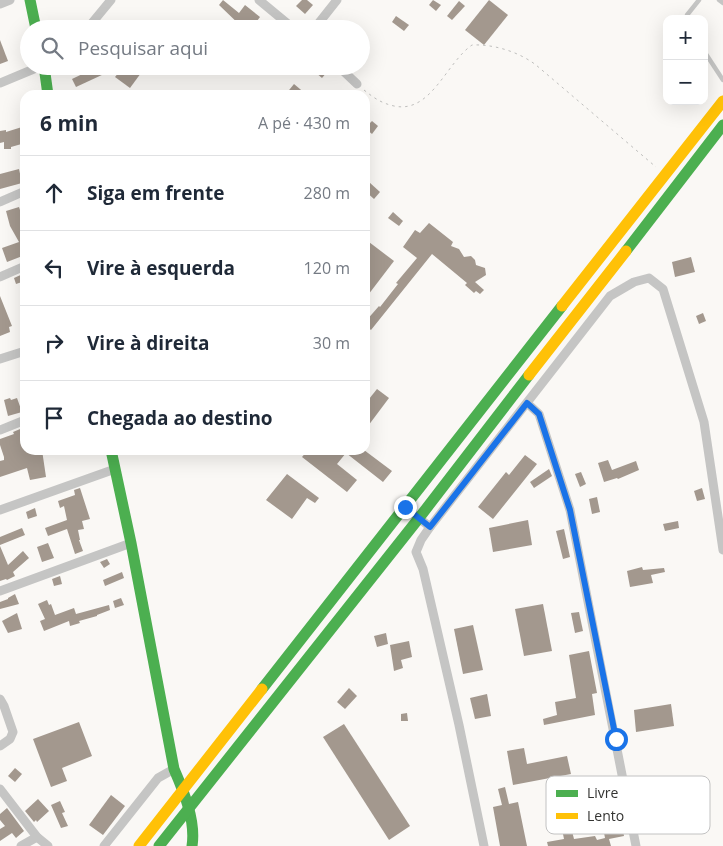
<!DOCTYPE html>
<html lang="pt">
<meta charset="utf-8">
<style>
body{margin:0;font-family:"Open Sans",sans-serif;background:#f6f6f7;color:#1f2937}
.controls{position:absolute;right:15px;top:15px;display:grid;overflow:hidden;border-radius:10px;box-shadow:0 5px 20px #0002}
.controls button{width:45px;height:45px;display:grid;place-items:center;padding:0;border:0;border-bottom:1px solid #e0e1e3;background:#fff;color:#1f2937;font:25px sans-serif}
.stop{position:absolute;width:15px;height:15px;margin:-11px;border:4px solid #1a73e8;border-radius:50%;background:#fff}
.stop.end{background:#1a73e8;border-color:#fff;box-shadow:0 1px 5px #0008}
.list{margin:0;padding:0;list-style:none}
h2{display:flex;justify-content:space-between;align-items:center;height:65px;margin:0;padding:0 20px;font-size:21px}
h2 small{font-size:16px;font-weight:400;color:#747a83}
.list li{display:grid;grid-template-columns:32px 1fr auto;gap:15px;align-items:center;box-sizing:border-box;height:75px;padding:0 20px;border-top:1px solid #e0e1e3}
.list b{display:block;font-size:19px;white-space:nowrap}
.list em{font-size:16px;font-style:normal;color:#747a83}
.icon{flex:none;width:28px;height:28px;fill:none;stroke:currentColor;stroke-width:2;stroke-linecap:round;stroke-linejoin:round}
.map{position:relative;flex:none;width:723px;height:846px;overflow:hidden}
.search{position:absolute;background:#fff;box-shadow:0 5px 20px #0002;left:20px;top:20px;width:350px;height:55px;display:flex;align-items:center;gap:12px;box-sizing:border-box;padding:0 18px;border-radius:28px;color:#747a83;font-size:19px}
.panel{position:absolute;background:#fff;box-shadow:0 5px 20px #0002;left:20px;top:90px;width:350px;height:365px;border-radius:15px}
.map>svg:first-child{display:block}
</style>
<div class="map">
<svg width="723" height="846" viewBox="0 0 723 846">
<rect width="100%" height="100%" fill="#faf8f5"/>
<g fill="#a3988e">
<path d="M223,0L239,13L245,5L260,17L251,29H244L219,5Z"/>
<path d="M302,0H307L313,5L305,14L296,6Z"/>
<path d="M433,0L441,5L436,11L429,5Z"/>
<path d="M489,0L508,15L484,45L465,30Z"/>
<path d="M459,1L465,6L452,20L447,16Z"/>
<path d="M396,16L409,25L404,31L392,22Z"/>
<path d="M0,40L8,61L0,64Z"/>
<path d="M99,66H101L104,74L76,87L72,79Z"/>
<path d="M124,66H132L141,73L130,88L115,77Z"/>
<path d="M263,66H281L273,75Z"/>
<path d="M308,66H332L322,78Z"/>
<path d="M294,84L307,95H285Z"/>
<path d="M372,121L378,126L372,134L365,128Z"/>
<path d="M22,127L25,143L11,147V149H4V142L0,143V131L6,130V132Z"/>
<path d="M19,169L22,183L0,189V174Z"/>
<path d="M369,182L380,192L374,199L365,191V187Z"/>
<path d="M19,207L25,225V255L7,262L2,248L19,242L10,226L6,211Z"/>
<path d="M393,212L403,221L399,226L388,218Z"/>
<path d="M429,223L453,242L451,246L459,249L464,257L471,256L475,260L476,265L485,268L486,275L475,282L484,290L480,294L476,291L474,293L465,285L467,283L432,254L371,330L365,325V322L379,306L380,307L398,284L396,283L417,258L403,247L415,230L420,233Z"/>
<path d="M365,239L394,261L365,299Z"/>
<path d="M691,257L695,272L675,277L672,262Z"/>
<path d="M25,273V281L16,284L14,278Z"/>
<path d="M0,296L12,326L9,327L10,332L0,336Z"/>
<path d="M703,313L706,321L699,324L696,316Z"/>
<path d="M377,389L389,398L365,430V404Z"/>
<path d="M10,398L11,400L17,398L22,412L8,416L4,400Z"/>
<path d="M25,427V450H42L46,477L30,480L27,468L0,477V461L4,460V457L0,445V439L14,434L13,432Z"/>
<path d="M308,450H364L392,471L383,482L346,453L337,464L357,480L347,492L302,457Z"/>
<path d="M525,455L537,464L493,519L478,507L506,472L509,475Z"/>
<path d="M608,460L612,470L636,461L639,470L618,479L617,478L604,482L598,463Z"/>
<path d="M549,469L552,476L534,488L530,482Z"/>
<path d="M581,472L586,484L580,487L575,474Z"/>
<path d="M287,474L319,498L315,503L307,498L292,519L266,500Z"/>
<path d="M80,488L90,519L82,521L84,529L78,530L80,540H79L83,551L75,554L67,529L48,536L45,528L67,520L64,506L60,508L58,501L75,495L74,490Z"/>
<path d="M702,488L705,499L697,501L694,491Z"/>
<path d="M597,497L600,512L592,514L589,499Z"/>
<path d="M35,508L37,516L28,519L26,512Z"/>
<path d="M528,520L532,545L493,552L489,528Z"/>
<path d="M678,521L679,528L665,531L663,524Z"/>
<path d="M22,528L25,535L0,545V537Z"/>
<path d="M564,529L570,557L563,559L556,531Z"/>
<path d="M48,543L54,558L42,562L37,547Z"/>
<path d="M0,546L8,565L23,551L29,558L13,572L15,576L7,580L6,579L0,581Z"/>
<path d="M107,559L110,564L104,568L100,562Z"/>
<path d="M642,567L643,570L664,568L665,572L651,575L653,583L630,587L627,571Z"/>
<path d="M122,572L124,578L105,586L103,580Z"/>
<path d="M60,576L62,584L54,586L52,579Z"/>
<path d="M15,594L19,604L0,609V602L8,599V598Z"/>
<path d="M121,598L124,605L115,608L113,601Z"/>
<path d="M47,600L49,605L51,604L55,615L74,608L76,614L109,605L110,610L97,615V616L79,621L80,623L70,626L69,621L44,631L40,621L45,619L38,604Z"/>
<path d="M543,604L552,651L524,656L515,609Z"/>
<path d="M579,612L583,631L575,633L571,613Z"/>
<path d="M17,613L22,629L8,633L2,621Z"/>
<path d="M473,625L483,670L463,674L454,629Z"/>
<path d="M386,633L388,644L377,647L374,636Z"/>
<path d="M409,641L412,657L401,660L403,668L394,671L390,645Z"/>
<path d="M589,651L597,693L592,694L595,715L544,725L543,719L557,715L555,702L576,698L569,655Z"/>
<path d="M349,688L357,696L345,709L337,702Z"/>
<path d="M487,694L491,716L475,719L470,698Z"/>
<path d="M671,704L674,726L636,732L634,710Z"/>
<path d="M407,713L408,721H401V714Z"/>
<path d="M79,722L92,756L62,768L67,781L51,787L33,739Z"/>
<path d="M344,724L410,826L389,840L323,737Z"/>
<path d="M524,748L527,764L567,756L571,774L513,785L507,751Z"/>
<path d="M15,768L22,774L15,782L8,776Z"/>
<path d="M613,776L624,836L609,839L611,846H548L547,842L564,839L562,829L571,827L574,839L595,836L597,840L605,838L594,780Z"/>
<path d="M505,787L509,804L518,802L527,846H500L493,807L502,805L498,789Z"/>
<path d="M111,795L125,806L103,835L89,825Z"/>
<path d="M38,799L49,811L37,822L36,820L34,822L25,811Z"/>
<path d="M60,801L65,812L62,813L68,826L61,828L51,805Z"/>
<path d="M7,808L24,831L16,838L12,833L0,841V829L5,826L0,820V814Z"/>
</g>
<g fill="none" stroke-linecap="round" stroke-linejoin="round">
<path stroke="#bfbfbd" stroke-width="1" stroke-dasharray="2.5 4" stroke-linecap="butt" d="M364,90C374,98 381,103 394,106C431,114 446,63 472,45C494,44 519,52 536,65L656,167"/>
<g stroke="#c5c5c4" stroke-width="4.5">
<path d="M719,0L723,3"/>
<path d="M688,19L687,15L699,0"/>
<path d="M704,51L723,80"/>
</g>
<g stroke="#c5c5c4" stroke-width="9">
<path d="M259,0L294,29"/>
<path d="M0,4L10,0"/>
<path d="M87,29L111,0"/>
<path d="M314,29L337,0"/>
<path d="M338,66L357,84"/>
<path d="M0,83L41,66"/>
<path d="M0,202L25,191"/>
<path d="M0,277L25,266"/>
<path d="M0,359L25,351"/>
<path d="M527,403L539,414L570,510L636,846"/>
<path d="M0,430L25,420"/>
<path d="M405,507L430,527L610,296L634,282L649,278L663,289L704,422L723,550"/>
<path d="M0,510L115,469"/>
<path d="M430,527L421,540L416,552L423,569L459,725L484,846"/>
<path d="M0,591L131,543"/>
<path d="M0,699L4,706L13,732L10,739L0,746"/>
<path d="M0,789L37,837L48,846"/>
<path d="M21,846L37,837"/>
<path d="M104,846L158,778L174,769"/>
</g>
<g stroke="#4caf50" stroke-width="11">
<path d="M30,0L36,29"/>
<path d="M44,66L48,95"/>
<path d="M626,251L723,125"/>
<path d="M111,450L131,543L174,769C184,792 196,821 192,846"/>
<path d="M262,689L562,306"/>
<path d="M159,846L419,518L529,375"/>
</g>
<g stroke="#ffc107" stroke-width="11">
<path d="M562,306L723,101"/>
<path d="M529,375L626,251"/>
<path d="M139,846L262,689"/>
</g>
</g>
<g fill="none" stroke-linecap="round" stroke-linejoin="round">
<path stroke="#1a73e8" stroke-width="6" d="M405,507L430,527L527,403L539,414L570,510L616,739"/>
</g>
<rect x="546" y="776" width="164" height="58" rx="8" fill="#fff" stroke="#c2c2c2" stroke-width="1"/>
<rect x="556" y="790" width="22" height="7" fill="#4caf50"/>
<rect x="556" y="813" width="22" height="6" fill="#ffc107"/>
<g font-size="14" fill="#343432">
<text x="587" y="798">Livre</text>
<text x="587" y="821">Lento</text>
</g>
</svg>
<div class="controls">
<button>+</button>
<button>−</button>
</div>
<div class="stop" style="left:616px;top:739px"></div>
<div class="stop end" style="left:405px;top:507px"></div>
<div class="search"><svg class="icon" aria-label="search" viewBox="0 0 24 24"><circle cx="10" cy="10" r="6"/><path d="M15 15l6 6"/></svg>Pesquisar aqui</div>
<section class="panel">
<h2>6 min<small>A pé · 430 m</small></h2>
<ul class="list">
<li><svg class="icon" aria-label="ahead" viewBox="0 0 24 24"><path d="M12 20V5M6 11l6-6 6 6"/></svg><div><b>Siga em frente</b></div><em>280 m</em></li>
<li><svg class="icon" aria-label="left" viewBox="0 0 24 24"><path d="M17 20v-9H6M10 6l-5 5 5 5"/></svg><div><b>Vire à esquerda</b></div><em>120 m</em></li>
<li><svg class="icon" aria-label="right" viewBox="0 0 24 24"><path d="M7 20v-9h11M14 6l5 5-5 5"/></svg><div><b>Vire à direita</b></div><em>30 m</em></li>
<li><svg class="icon" aria-label="arrive" viewBox="0 0 24 24"><path d="M6 21V4h12l-3 4 3 4H6"/></svg><div><b>Chegada ao destino</b></div></li>
</ul>
</section>
</div>
